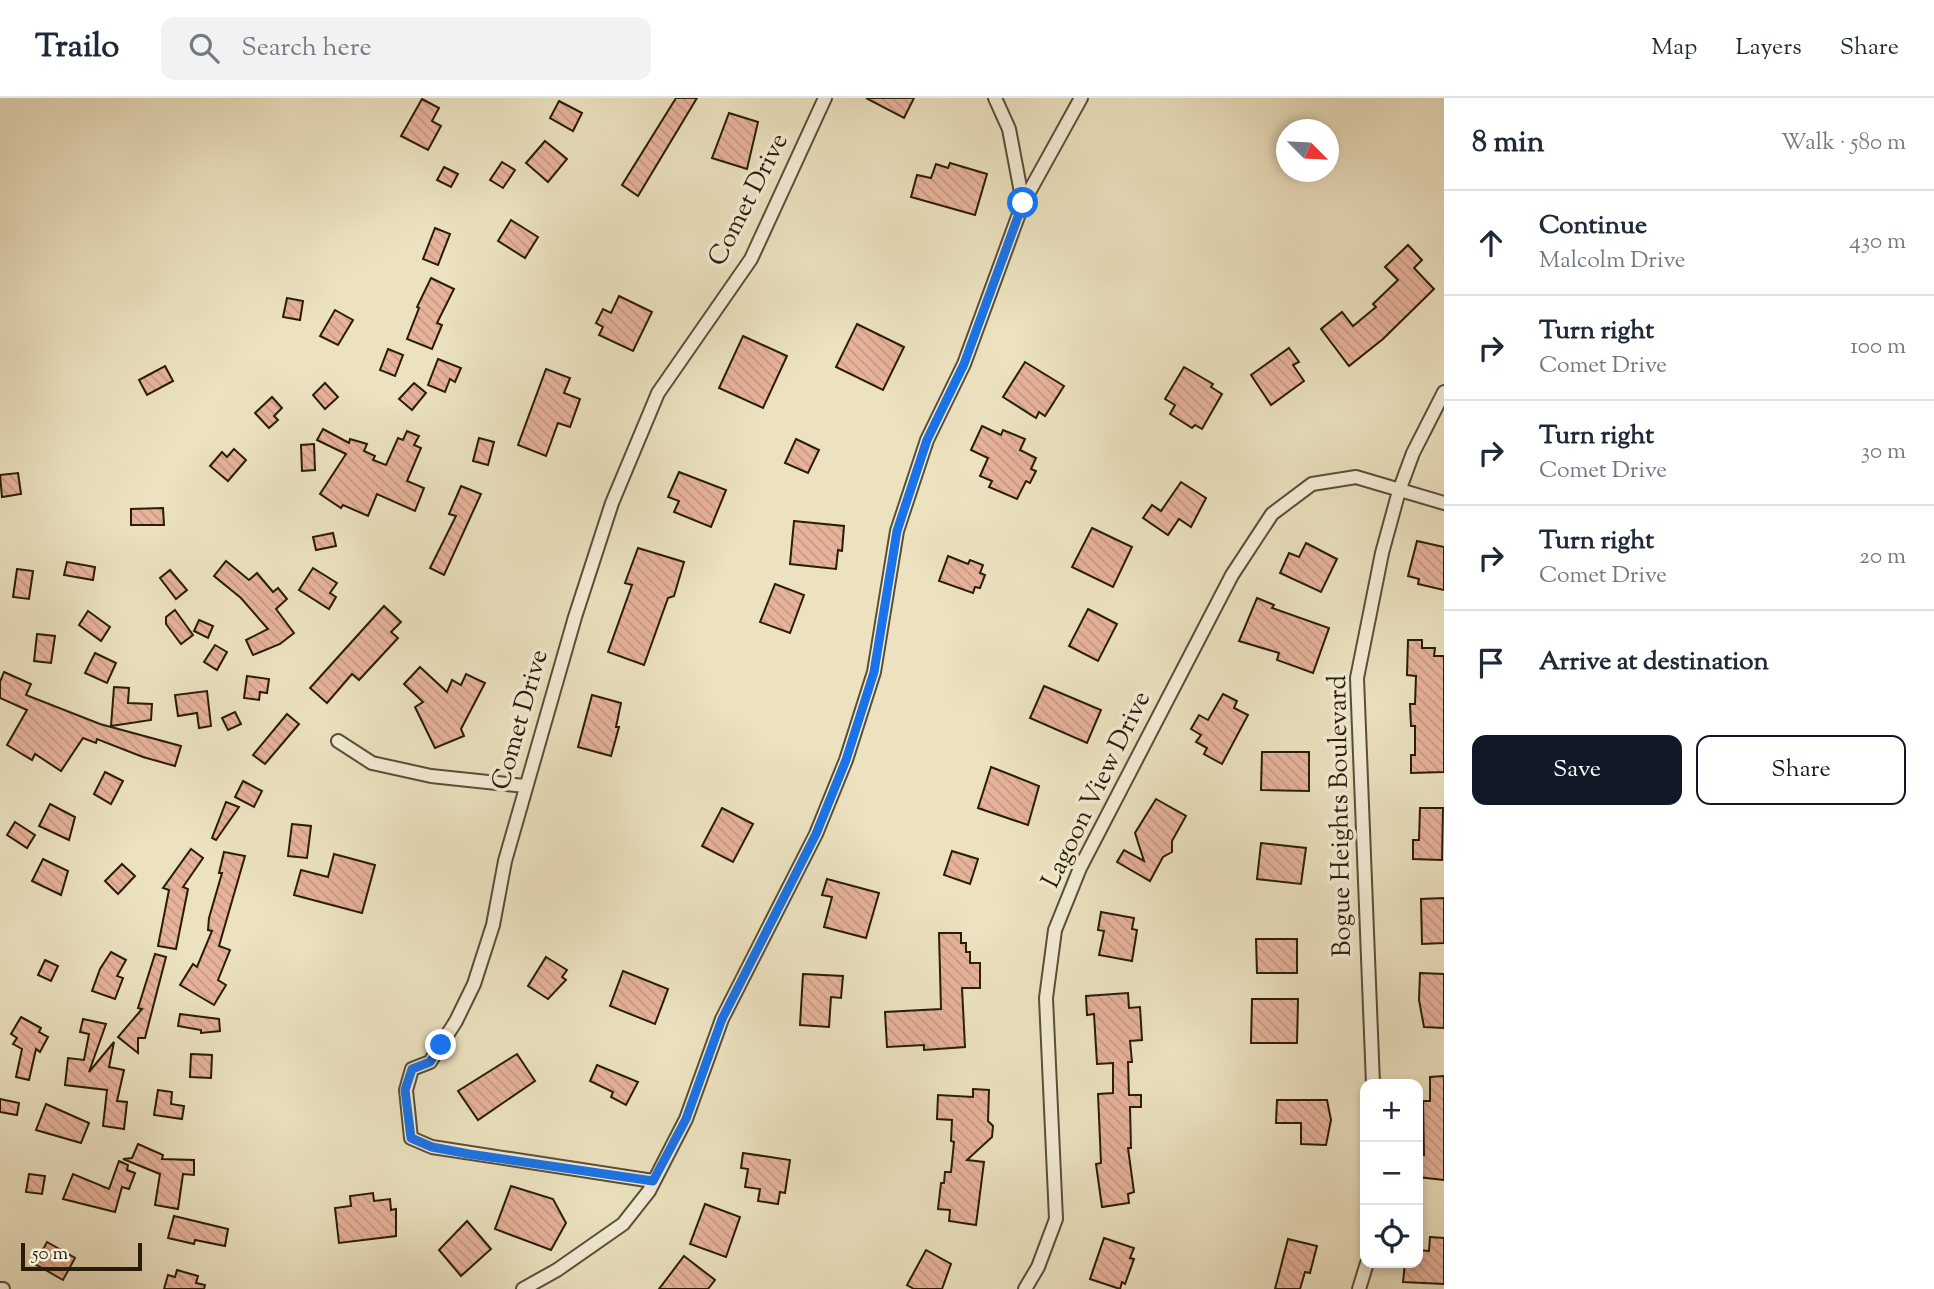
<!DOCTYPE html>
<meta charset="utf-8">
<style>
body{margin:0;font-family:"Sorts Mill Goudy",serif;background:#f2f2f3;color:#1f2937}
.controls{position:absolute;right:21px;bottom:21px;display:grid;overflow:hidden;border-radius:14px;box-shadow:0 4px 10px #0003}
.controls button{width:63px;height:63px;display:grid;place-items:center;padding:0;border:0;border-bottom:2px solid #e0e1e3;background:#fff;color:#1f2937;font:35px sans-serif}
.compass{position:absolute;left:1276px;top:21px;width:63px;height:63px;border-radius:50%;background:#fff;box-shadow:0 4px 10px #0003;rotate:114deg}
.scale{position:absolute;left:21px;bottom:18px;width:121px;box-sizing:border-box;padding-left:7px;border:4px solid #291c08;border-top:0;font-size:19px;line-height:24px;white-space:nowrap;color:#291c08;-webkit-text-stroke:5px #f3ecd6;paint-order:stroke}
.stop{position:absolute;width:21px;height:21px;margin:-16px;border:5px solid #1a73e8;border-radius:50%;background:#fff}
.stop.end{background:#1a73e8;border-color:#fff;box-shadow:0 2px 7px #0008}
.list{margin:0;padding:0;list-style:none}
h2{display:flex;justify-content:space-between;align-items:center;height:91px;margin:0;padding:0 28px;font-size:30px}
h2 small{font-size:23px;font-weight:400;color:#747a83}
.list li{display:grid;grid-template-columns:46px 1fr auto;gap:21px;align-items:center;box-sizing:border-box;height:105px;padding:0 28px;border-top:2px solid #e0e1e3}
.list b{display:block;font-size:26px;white-space:nowrap}
.list p{margin:0;font-size:23px;white-space:nowrap;color:#747a83}
.list em{font-size:23px;font-style:normal;color:#747a83}
.actions{display:flex;gap:14px;padding:21px 28px}
.actions a{flex:1;padding:16px 0;border:2px solid #111827;border-radius:14px;text-align:center;font-size:24px;color:#111827}
.actions .main{background:#111827;color:#fff}
.icon{flex:none;width:38px;height:38px;fill:none;stroke:currentColor;stroke-width:2;stroke-linecap:round;stroke-linejoin:round}
.map{position:relative;flex:none;width:1444px;height:1191px;overflow:hidden}
header{display:flex;align-items:center;gap:42px;box-sizing:border-box;height:98px;padding:0 35px;background:#fff;border-bottom:2px solid #e0e1e3}
header strong{font-size:33px}
nav{display:flex;gap:38px;margin-inline-start:auto;font-size:24px}
.search{width:490px;height:63px;background:#f2f2f3;display:flex;align-items:center;gap:18px;box-sizing:border-box;padding:0 24px;border-radius:14px;color:#747a83;font-size:26px}
main{display:flex}
aside{flex:1;background:#fff}
.map>svg:first-child{display:block}
</style>
<header>
<strong>Trailo</strong>
<div class="search"><svg class="icon" aria-label="search" viewBox="0 0 24 24"><circle cx="10" cy="10" r="6"/><path d="M15 15l6 6"/></svg>Search here</div>
<nav><a>Map</a><a>Layers</a><a>Share</a></nav>
</header>
<main>
<div class="map">
<svg width="1444" height="1191" viewBox="0 0 1444 1191">
<defs>
<pattern id="building-back-hatch" width="6" height="6" patternUnits="userSpaceOnUse" patternTransform="scale(1.75)"><rect width="6" height="6" fill="#e7b39b"/><path d="M-1 5l2 2M0 0l6 6M5-1l2 2" fill="none" stroke="#c69984"/></pattern>
</defs>
<rect width="100%" height="100%" fill="#ece2c0"/>
<filter id="stains"><feTurbulence type="fractalNoise" baseFrequency=".00286" numOctaves="4"/><feColorMatrix values="0 0 0 0 .2 0 0 0 0 .09 0 0 0 0 .02 0 0 0 .5 -.17"/></filter>
<radialGradient id="worn" r=".72"><stop offset=".6" stop-color="#630" stop-opacity="0"/><stop offset="1" stop-color="#630" stop-opacity=".3"/></radialGradient>
<g fill="url(#building-back-hatch)" stroke="#291c08" stroke-width="2">
<path d="M676,0H697L638,98L622,87Z"/>
<path d="M866,0H914L904,20Z"/>
<path d="M422,1L439,10L432,23L441,28L428,52L401,38Z"/>
<path d="M559,3L582,15L573,33L550,20Z"/>
<path d="M729,15L758,24L747,71L712,60Z"/>
<path d="M545,43L567,61L548,84L526,65Z"/>
<path d="M502,64L515,72L503,90L490,82Z"/>
<path d="M950,65L987,76L975,117L911,99L917,77L931,80L936,66L948,70Z"/>
<path d="M444,69L458,76L451,89L437,82Z"/>
<path d="M511,122L538,139L525,160L498,143Z"/>
<path d="M435,130L450,136L438,167L423,161Z"/>
<path d="M1408,147L1422,162L1414,170L1434,191L1383,241L1349,268L1321,231L1342,214L1353,228L1376,209L1373,206L1398,182L1385,169Z"/>
<path d="M431,180L454,191L437,225L442,227L432,251L407,241L419,210L417,209Z"/>
<path d="M619,198L652,214L633,253L599,237L603,229L596,225L603,211L611,215Z"/>
<path d="M287,200L303,203L300,222L283,219Z"/>
<path d="M335,212L353,222L338,247L320,238Z"/>
<path d="M857,226L904,249L883,292L836,269Z"/>
<path d="M743,238L787,258L763,310L719,290Z"/>
<path d="M1289,250L1299,264L1293,267L1304,283L1271,307L1251,277Z"/>
<path d="M388,251L403,257L395,278L380,272Z"/>
<path d="M438,261L461,270L455,284L450,281L445,294L428,287Z"/>
<path d="M1025,264L1064,288L1045,318L1039,314L1036,320L1003,299Z"/>
<path d="M165,268L173,283L147,297L139,282Z"/>
<path d="M1184,269L1213,286L1211,289L1222,296L1202,331L1195,327L1192,330L1170,316L1175,307L1165,301Z"/>
<path d="M546,271L570,280L564,295L580,301L570,329L558,325L546,358L518,347Z"/>
<path d="M325,285L338,299L325,311L313,297Z"/>
<path d="M414,285L426,295L412,312L399,301Z"/>
<path d="M272,299L282,310L274,318L278,322L269,330L255,315Z"/>
<path d="M982,328L1001,337L1003,332L1025,341L1020,352L1036,360L1031,371L1036,373L1030,385L1026,383L1017,401L989,389L992,383L980,378L988,360L971,352Z"/>
<path d="M323,331L349,345L350,341L367,346L364,353L375,358L373,362L386,367L398,340L403,342L407,333L419,338L414,347L421,350L407,383L424,390L415,413L377,396L368,418L343,407L341,410L320,396L346,356L317,342Z"/>
<path d="M479,340L494,344L488,367L473,363Z"/>
<path d="M796,341L819,352L808,375L785,365Z"/>
<path d="M314,346L315,372L302,373L301,347Z"/>
<path d="M234,351L246,362L228,383L210,368L222,354L227,359Z"/>
<path d="M679,374L726,392L711,429L674,414L679,403L668,399Z"/>
<path d="M18,375L21,396L2,399L0,377Z"/>
<path d="M1181,384L1206,400L1191,429L1179,421L1168,437L1143,420L1152,407L1161,413Z"/>
<path d="M461,388L481,396L444,477L430,470L456,418L449,416Z"/>
<path d="M163,410L164,427H131V411Z"/>
<path d="M794,423L844,428L842,453L838,452L836,471L790,466Z"/>
<path d="M1092,430L1132,449L1113,489L1072,469Z"/>
<path d="M333,435L336,448L316,452L313,439Z"/>
<path d="M1417,443L1444,449V492L1418,486L1419,481L1408,478Z"/>
<path d="M1306,445L1337,461L1321,494L1280,475L1289,455L1299,459Z"/>
<path d="M638,450L684,464L674,498L668,500L644,567L608,554L632,487L625,485Z"/>
<path d="M948,458L968,466L970,462L983,467L980,475L985,477L980,490L975,489L973,495L939,483Z"/>
<path d="M226,463L249,482L257,475L273,494L278,490L287,501L276,511L294,535L280,546L253,557L246,542L268,531L241,500L214,478Z"/>
<path d="M67,464L95,469L93,482L64,477Z"/>
<path d="M313,470L337,485L330,495L336,499L329,511L299,492Z"/>
<path d="M17,471L33,473L29,501L13,499Z"/>
<path d="M170,472L187,492L176,501L160,480Z"/>
<path d="M775,486L804,497L790,535L760,524Z"/>
<path d="M1257,500L1274,507L1272,510L1329,530L1313,575L1277,562L1279,555L1239,543Z"/>
<path d="M384,508L401,524L391,534L398,540L359,582L352,576L327,605L310,590Z"/>
<path d="M1088,511L1117,526L1098,563L1069,548Z"/>
<path d="M175,512L193,537L181,546L166,526V519Z"/>
<path d="M88,513L110,529L101,543L79,527Z"/>
<path d="M199,522L213,528L208,540L194,533Z"/>
<path d="M37,536L55,538L51,565L34,563Z"/>
<path d="M1408,542H1422V550H1435L1434,558H1444V674L1411,675V657H1415V628H1411L1410,606H1415L1416,578L1407,577Z"/>
<path d="M215,547L227,554L217,572L204,564Z"/>
<path d="M95,555L116,565L107,585L85,575Z"/>
<path d="M420,569L447,594L452,582L461,587L466,576L485,585L461,631L464,638L435,650L415,609L423,604L404,586Z"/>
<path d="M4,574L31,586L26,597L100,626L181,648L175,668L143,659L97,641L96,645L83,640L61,673L35,656L32,662L7,647L27,612L0,600V584Z"/>
<path d="M247,578L269,581L267,595L260,594L259,602L244,600Z"/>
<path d="M1044,588L1101,612L1087,645L1030,620Z"/>
<path d="M114,589L129,590L128,605L152,606L151,622L111,628Z"/>
<path d="M207,593L211,628L199,630L197,615L178,618L175,597Z"/>
<path d="M1223,596L1237,603L1234,610L1248,617L1222,666L1204,656L1207,650L1196,644L1201,637L1191,631L1199,617L1208,622Z"/>
<path d="M592,597L621,605L616,629H619L611,658L578,649Z"/>
<path d="M235,614L241,626L228,632L222,620Z"/>
<path d="M287,616L299,626L265,666L253,657Z"/>
<path d="M1262,654H1309V693L1261,692Z"/>
<path d="M991,669L1039,688L1028,727L978,710Z"/>
<path d="M105,674L123,683L111,706L94,696Z"/>
<path d="M243,683L262,693L254,709L235,699Z"/>
<path d="M1156,701L1186,718L1172,743V754L1163,759L1150,783L1117,764L1124,752L1144,763L1135,735Z"/>
<path d="M226,704L239,709L216,742L212,740Z"/>
<path d="M50,706L75,719L69,742L39,728Z"/>
<path d="M722,710L753,726L733,764L702,748Z"/>
<path d="M1420,710H1443L1442,762L1413,761V742H1419Z"/>
<path d="M15,724L35,737L27,750L7,737Z"/>
<path d="M292,726L311,728L307,760L288,758Z"/>
<path d="M1261,745L1306,750L1301,786L1257,781Z"/>
<path d="M191,751L203,760L183,789L188,791L176,851L158,848L169,792L163,790Z"/>
<path d="M952,753L978,761L970,786L944,777Z"/>
<path d="M224,754L245,758L219,848L230,852L218,882L226,887L214,907L180,887L193,866L197,869L212,833L208,832L209,820L222,775H219Z"/>
<path d="M334,756L375,767L362,815L294,797L301,772L328,779Z"/>
<path d="M43,761L68,773L61,797L32,783Z"/>
<path d="M122,766L135,778L118,796L105,783Z"/>
<path d="M827,781L879,795L866,840L824,829L832,799L822,797Z"/>
<path d="M1444,800V845L1422,846L1421,801Z"/>
<path d="M1101,814L1134,820L1132,831L1137,832L1132,863L1099,857L1104,833L1098,832Z"/>
<path d="M939,835H961V845H966V854H970V865H980V890H962L965,949L924,952V947L887,949L885,914L941,911Z"/>
<path d="M1256,841H1297V875H1257Z"/>
<path d="M111,854L126,862L117,878L123,880L115,901L92,893L100,871Z"/>
<path d="M155,856L166,859L145,940H138V955L118,939L142,911L138,910Z"/>
<path d="M546,859L567,872L562,879L566,882L548,901L528,888Z"/>
<path d="M45,862L58,868L51,883L38,877Z"/>
<path d="M623,873L668,891L655,926L610,908Z"/>
<path d="M1420,875L1444,876V930L1424,929L1419,902Z"/>
<path d="M803,876L843,878L841,900L831,899L829,929L800,927Z"/>
<path d="M1128,895L1129,910L1140,909L1142,942L1130,943L1132,964H1128L1129,997H1141V1009H1130L1131,1050H1128L1134,1094L1128,1096L1129,1105L1102,1109L1096,1066L1101,1065L1098,996L1113,995V965L1097,966L1094,916L1087,917L1086,898Z"/>
<path d="M1252,901H1298L1297,945H1251Z"/>
<path d="M180,916L219,921L220,933L201,935V932L178,928Z"/>
<path d="M21,919L41,930L39,934L48,939L40,954L36,951L29,982L16,979L22,951L13,946L17,940L11,936Z"/>
<path d="M83,921L106,926L89,974L114,944L109,969L124,972L117,1003L127,1004L124,1031L103,1028L107,992L65,987L68,960L84,962L89,936L80,934Z"/>
<path d="M191,956L212,957L211,980L190,979Z"/>
<path d="M517,956L535,983L478,1022L458,993Z"/>
<path d="M597,967L638,984L626,1007L611,999L613,994L590,983Z"/>
<path d="M1444,978V1082L1418,1079L1420,1057H1424L1423,1003H1430V979Z"/>
<path d="M973,991L989,992L988,1023L993,1028L992,1039L967,1062L984,1064L976,1127L949,1123L950,1112L938,1111L941,1085H944L945,1074H951L954,1044L951,1043L952,1022L937,1021L938,997L973,999Z"/>
<path d="M158,992L172,994L171,1006L184,1008L182,1021L154,1017Z"/>
<path d="M0,1001L19,1005L17,1017L0,1014Z"/>
<path d="M1277,1002H1327L1331,1022L1326,1047L1301,1046V1025H1276Z"/>
<path d="M46,1006L89,1025L81,1045L36,1032Z"/>
<path d="M138,1046L163,1057L162,1061L194,1062V1077L183,1076L178,1111L155,1107L160,1076L123,1061L132,1060Z"/>
<path d="M743,1055L790,1062L785,1095L780,1094L778,1106L758,1103L760,1091L745,1089L748,1071L741,1070Z"/>
<path d="M119,1063L128,1067L127,1072L135,1075L129,1091L122,1089L115,1114L63,1101L73,1076L109,1091Z"/>
<path d="M29,1076L45,1078L42,1096L26,1094Z"/>
<path d="M511,1088L553,1101L566,1125L551,1152L495,1131Z"/>
<path d="M373,1095L374,1103L390,1101L391,1112L396,1111V1138L339,1145L335,1110L351,1108L350,1098Z"/>
<path d="M705,1106L740,1119L726,1159L690,1146Z"/>
<path d="M174,1118L228,1131L225,1148L195,1142L194,1146L168,1140Z"/>
<path d="M467,1123L491,1151L461,1178L439,1152Z"/>
<path d="M1430,1139L1444,1140V1186L1403,1184L1405,1165H1418V1152L1429,1153Z"/>
<path d="M1104,1140L1134,1150L1130,1160L1134,1161L1125,1186L1122,1184L1120,1191L1090,1181Z"/>
<path d="M1288,1141L1317,1148L1310,1175L1305,1174L1300,1191H1275Z"/>
<path d="M47,1144L75,1160L63,1182L35,1166Z"/>
<path d="M926,1152L951,1166L942,1191H914L907,1187Z"/>
<path d="M684,1158L715,1182L708,1191H659Z"/>
<path d="M177,1172L198,1178L196,1185L205,1187L204,1191H164L168,1177L175,1179Z"/>
</g>
<g fill="none" stroke-linecap="round" stroke-linejoin="round">
<g stroke="#5a4e36" stroke-width="16">
<g id="street">
<path d="M995,0L1009,31L1023,105"/>
<path d="M338,643L372,665L431,678L525,688"/>
<path d="M1373,986L1357,580L1382,455L1399,393L1413,355L1444,294"/>
<path d="M653,1083L432,1049L411,1040L406,992L412,971L430,964L456,923L474,886L493,827L505,763L575,519L612,405L658,295L751,161L825,0"/>
<path d="M0,1191H3"/>
<path d="M523,1191L557,1172L623,1126L649,1093L686,1021L722,921L816,736L846,662L874,574L897,433L927,342L964,266L1023,105L1081,0"/>
<path d="M1025,1191L1038,1169L1056,1121L1046,900L1055,832L1080,770L1232,477L1272,416L1312,386L1356,379L1444,405"/>
<path d="M1359,1191L1367,1165"/>
</g>
</g>
<use href="#street" stroke="#f3ecd6" stroke-width="12"/>
</g>
<g fill="none" stroke-linecap="round" stroke-linejoin="round">
<path stroke="#1a73e8" stroke-width="9" d="M441,947L430,964L412,971L405,992L411,1040L432,1049L469,1056L653,1083L686,1021L722,921L816,736L846,662L874,574L897,433L927,342L964,266L1023,105"/>
</g>
<g text-anchor="middle" dominant-baseline="central" stroke-width="7" stroke-linejoin="round" paint-order="stroke">
<g font-size="26" fill="#291c08" stroke="#f3ecd6">
<text transform="translate(749 102) rotate(-63)">Comet Drive</text>
<text transform="translate(521 622) rotate(-74)">Comet Drive</text>
<text transform="translate(1097 692) rotate(-64)">Lagoon View Drive</text>
<text transform="translate(1341 718) rotate(-91)">Bogue Heights Boulevard</text>
</g>
</g>
<rect width="100%" height="100%" filter="url(#stains)"/>
<rect width="100%" height="100%" fill="url(#worn)"/>
</svg>
<div class="controls">
<button>+</button>
<button>−</button>
<button><svg class="icon" aria-label="locate" viewBox="0 0 24 24"><circle cx="12" cy="12" r="6"/><path d="M12 2v4M12 18v4M2 12h4M18 12h4"/></svg></button>
</div>
<svg class="compass" viewBox="-18 -18 36 36"><path d="M0-13l5 13h-10z" fill="#e53935"/><path d="M0 13l5-13h-10z" fill="#747a83"/></svg>
<div class="scale">50 m</div>
<div class="stop" style="left:1023px;top:105px"></div>
<div class="stop end" style="left:441px;top:947px"></div>
</div>
<aside>
<h2>8 min<small>Walk · 580 m</small></h2>
<ul class="list">
<li><svg class="icon" aria-label="ahead" viewBox="0 0 24 24"><path d="M12 20V5M6 11l6-6 6 6"/></svg><div><b>Continue</b><p>Malcolm Drive</p></div><em>430 m</em></li>
<li><svg class="icon" aria-label="right" viewBox="0 0 24 24"><path d="M7 20v-9h11M14 6l5 5-5 5"/></svg><div><b>Turn right</b><p>Comet Drive</p></div><em>100 m</em></li>
<li><svg class="icon" aria-label="right" viewBox="0 0 24 24"><path d="M7 20v-9h11M14 6l5 5-5 5"/></svg><div><b>Turn right</b><p>Comet Drive</p></div><em>30 m</em></li>
<li><svg class="icon" aria-label="right" viewBox="0 0 24 24"><path d="M7 20v-9h11M14 6l5 5-5 5"/></svg><div><b>Turn right</b><p>Comet Drive</p></div><em>20 m</em></li>
<li><svg class="icon" aria-label="arrive" viewBox="0 0 24 24"><path d="M6 21V4h12l-3 4 3 4H6"/></svg><div><b>Arrive at destination</b></div></li>
</ul>
<div class="actions"><a class="main">Save</a><a>Share</a></div>
</aside>
</main>
